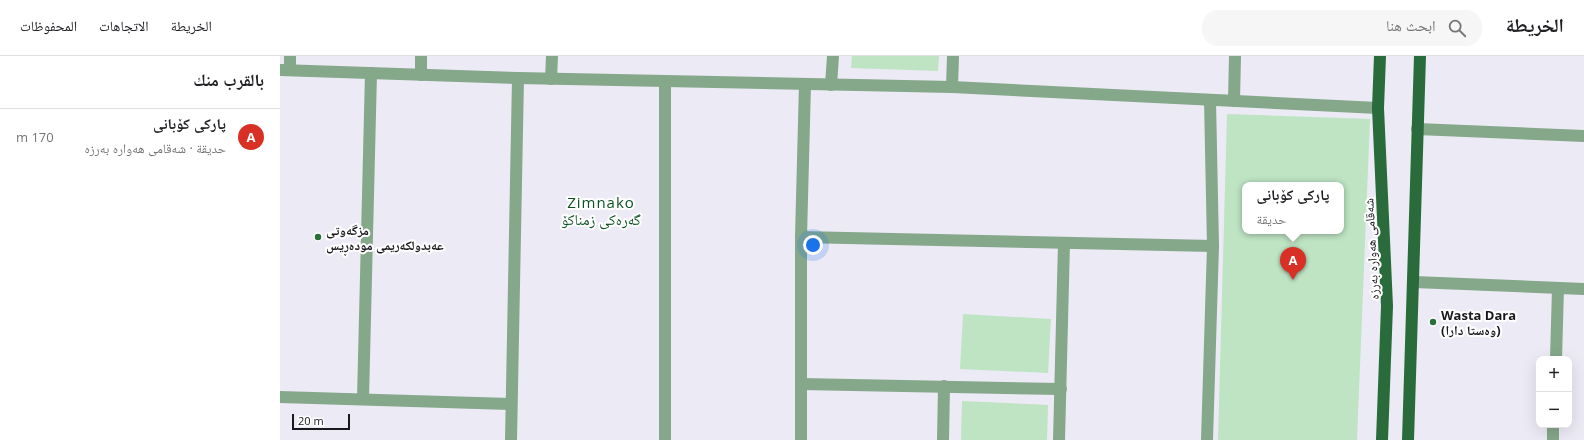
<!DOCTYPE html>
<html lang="ar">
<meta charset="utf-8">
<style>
body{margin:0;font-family:"Open Sans","Noto Naskh Arabic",sans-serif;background:#f6f6f6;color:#202124;direction:rtl}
.controls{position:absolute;right:12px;bottom:12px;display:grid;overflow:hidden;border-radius:8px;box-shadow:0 4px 16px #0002}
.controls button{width:36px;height:36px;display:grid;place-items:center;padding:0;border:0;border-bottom:1px solid #e0e0e0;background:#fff;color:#202124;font:20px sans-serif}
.scale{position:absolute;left:12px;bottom:10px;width:58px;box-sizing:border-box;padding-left:4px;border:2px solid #19191d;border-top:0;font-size:11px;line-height:14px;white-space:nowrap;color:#19191d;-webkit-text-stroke:3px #fff;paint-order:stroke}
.you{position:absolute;left:533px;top:189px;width:14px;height:14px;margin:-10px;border:3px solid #fff;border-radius:50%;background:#1a73e8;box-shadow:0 0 0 6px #1a73e833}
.badge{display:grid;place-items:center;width:26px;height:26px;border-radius:50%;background:#d93025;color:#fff;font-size:13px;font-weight:700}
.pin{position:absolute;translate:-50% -33px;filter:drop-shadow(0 1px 2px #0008)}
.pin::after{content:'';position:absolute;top:21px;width:14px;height:12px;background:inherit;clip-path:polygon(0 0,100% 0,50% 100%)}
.popup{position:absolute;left:962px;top:126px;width:102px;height:52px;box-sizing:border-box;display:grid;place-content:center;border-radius:8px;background:#fff;filter:drop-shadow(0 1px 3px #0005);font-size:13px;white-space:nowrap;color:#757577}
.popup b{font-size:15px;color:#202124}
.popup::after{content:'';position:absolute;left:50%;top:100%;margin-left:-8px;border:8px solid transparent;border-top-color:#fff}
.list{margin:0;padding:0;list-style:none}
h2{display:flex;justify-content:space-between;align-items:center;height:52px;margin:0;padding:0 16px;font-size:17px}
h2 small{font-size:13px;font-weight:400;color:#757577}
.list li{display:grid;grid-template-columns:26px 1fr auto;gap:12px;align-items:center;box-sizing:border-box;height:56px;padding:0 16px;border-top:1px solid #e0e0e0}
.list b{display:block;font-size:15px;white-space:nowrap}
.list p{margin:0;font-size:13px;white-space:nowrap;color:#757577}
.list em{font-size:13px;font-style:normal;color:#757577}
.icon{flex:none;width:22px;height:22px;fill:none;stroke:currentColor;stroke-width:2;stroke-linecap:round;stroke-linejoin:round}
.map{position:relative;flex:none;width:1304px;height:384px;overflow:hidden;direction:ltr}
header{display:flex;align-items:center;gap:24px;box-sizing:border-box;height:56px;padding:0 20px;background:#fff;border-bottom:1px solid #e0e0e0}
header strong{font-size:19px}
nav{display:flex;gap:22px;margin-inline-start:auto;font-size:14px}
.search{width:280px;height:36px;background:#f6f6f6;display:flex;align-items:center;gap:10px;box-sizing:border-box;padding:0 14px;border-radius:16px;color:#757577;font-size:15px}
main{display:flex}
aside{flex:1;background:#fff}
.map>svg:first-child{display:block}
</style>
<header>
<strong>الخريطة</strong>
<div class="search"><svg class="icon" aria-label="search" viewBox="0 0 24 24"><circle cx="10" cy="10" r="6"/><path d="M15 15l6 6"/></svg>ابحث هنا</div>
<nav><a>الخريطة</a><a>الاتجاهات</a><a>المحفوظات</a></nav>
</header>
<main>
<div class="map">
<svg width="1304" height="384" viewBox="0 0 1304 384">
<rect width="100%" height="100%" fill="#eceaf5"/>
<g fill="#bee4c3" fill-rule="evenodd">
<path d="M572,0H659L658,15L571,12Z"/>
<path d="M947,58L1090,63L1077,384H938ZM965,129H1061V175H965Z"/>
<path d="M683,258L771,263L768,317L680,313Z"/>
<path d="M682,345L768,349L767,384H681Z"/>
</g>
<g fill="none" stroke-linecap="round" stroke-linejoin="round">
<g stroke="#85a78a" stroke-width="12">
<path d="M0,14L238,22L672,31L1098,52"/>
<path d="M10,14V0"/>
<path d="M141,19V0"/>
<path d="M271,23L272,0"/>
<path d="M385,25V384"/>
<path d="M551,29L553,0"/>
<path d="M672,31L673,0"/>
<path d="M954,45L955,0"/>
<path d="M1137,73L1304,80"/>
<path d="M521,181L933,190"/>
<path d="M1134,226L1304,233"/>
<path d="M1276,303L1278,232"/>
<path d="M521,328L781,333"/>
<path d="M0,341L231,348"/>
<path d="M83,343L91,17"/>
<path d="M231,384L238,22"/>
<path d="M521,384V181L525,28"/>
<path d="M663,384L664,330"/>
<path d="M779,384L784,187"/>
<path d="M927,384L933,190L930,44"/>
<path d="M1273,384V369"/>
</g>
<g stroke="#296b3a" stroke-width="12">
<path d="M1100,0L1098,52L1107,250L1102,384"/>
<path d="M1128,384L1140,0"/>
</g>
</g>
<g fill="#286e3a" stroke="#fff" stroke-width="1.5">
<circle cx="38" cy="181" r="4"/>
<circle cx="1153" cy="266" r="4"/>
</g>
<g text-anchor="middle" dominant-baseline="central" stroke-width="4" stroke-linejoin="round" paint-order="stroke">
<g font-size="13" font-weight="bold" fill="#19191d" stroke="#fff" text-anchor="start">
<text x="46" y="174">مزگەوتی<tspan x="46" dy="15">عەبدولکەریمی مودەڕیس</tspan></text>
<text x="1161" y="259">Wasta Dara<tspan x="1161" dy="15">(وەستا دارا)</tspan></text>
</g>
<g font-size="13" fill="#19191d" stroke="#fff">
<text transform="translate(1091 193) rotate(-93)">شەقامی هەوارە بەرزە</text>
</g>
<g font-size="15" letter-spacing="1" fill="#0d5224" stroke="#fff">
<text x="321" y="146">Zimnako<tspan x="321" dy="17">گەرەکی زمناکۆ</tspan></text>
</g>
</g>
</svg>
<div class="controls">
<button>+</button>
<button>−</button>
</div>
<div class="scale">20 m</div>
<div class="you"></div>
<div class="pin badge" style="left:1013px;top:224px">A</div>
<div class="popup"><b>پارکی کۆبانی</b>حديقة</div>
</div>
<aside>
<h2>بالقرب منك<small></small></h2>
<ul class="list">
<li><span class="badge">A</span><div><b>پارکی کۆبانی</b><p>حديقة · شەقامی هەوارە بەرزە</p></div><em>170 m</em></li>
</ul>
</aside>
</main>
